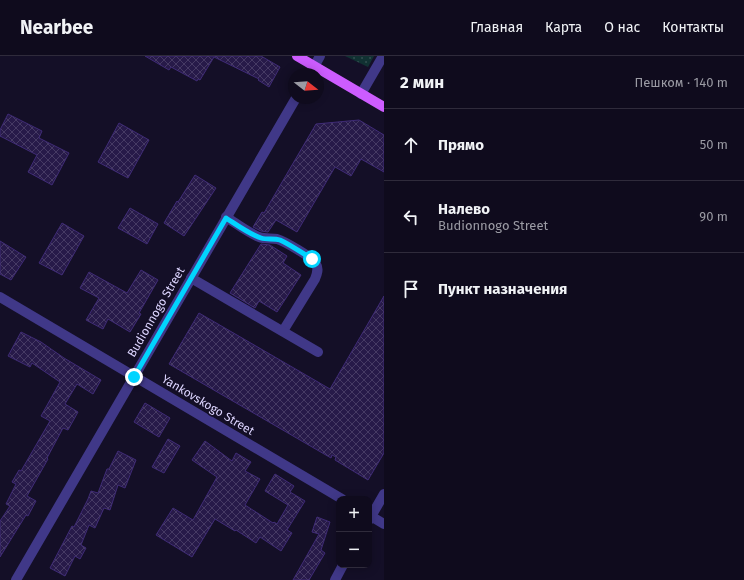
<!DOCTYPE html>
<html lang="ru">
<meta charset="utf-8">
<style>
body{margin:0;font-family:"Fira Sans",sans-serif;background:#181426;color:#f1f3f6}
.controls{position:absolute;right:12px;bottom:12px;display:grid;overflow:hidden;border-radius:8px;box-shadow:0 2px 10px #0003}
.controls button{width:36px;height:36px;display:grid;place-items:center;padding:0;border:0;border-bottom:1px solid #2f2b3b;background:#0f0b1d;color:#f1f3f6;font:20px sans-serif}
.compass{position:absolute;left:288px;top:12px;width:36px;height:36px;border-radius:50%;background:#0f0b1d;box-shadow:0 2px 10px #0003;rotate:107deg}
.stop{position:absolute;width:12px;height:12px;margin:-9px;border:3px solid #01d4ff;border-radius:50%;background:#fff}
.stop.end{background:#01d4ff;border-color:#fff;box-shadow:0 1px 4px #0008}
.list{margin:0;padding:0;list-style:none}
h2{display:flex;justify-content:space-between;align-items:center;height:52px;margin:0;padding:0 16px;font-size:17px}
h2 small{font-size:13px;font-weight:400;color:#9b9ba4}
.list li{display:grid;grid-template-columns:26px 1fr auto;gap:12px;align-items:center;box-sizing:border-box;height:72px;padding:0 16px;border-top:1px solid #2f2b3b}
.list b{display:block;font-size:15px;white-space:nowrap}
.list p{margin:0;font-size:13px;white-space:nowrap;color:#9b9ba4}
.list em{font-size:13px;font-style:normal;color:#9b9ba4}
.icon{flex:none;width:22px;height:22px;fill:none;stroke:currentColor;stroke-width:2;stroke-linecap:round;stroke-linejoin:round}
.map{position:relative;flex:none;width:384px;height:524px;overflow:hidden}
header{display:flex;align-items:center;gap:24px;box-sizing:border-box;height:56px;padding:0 20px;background:#0f0b1d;border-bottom:1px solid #2f2b3b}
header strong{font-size:19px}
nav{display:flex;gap:22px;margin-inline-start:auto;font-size:14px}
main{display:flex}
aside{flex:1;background:#0f0b1d}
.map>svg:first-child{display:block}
</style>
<header>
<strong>Nearbee</strong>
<nav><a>Главная</a><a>Карта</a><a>О нас</a><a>Контакты</a></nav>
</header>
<main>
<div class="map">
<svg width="384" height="524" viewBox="0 0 384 524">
<defs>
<pattern id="grass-dots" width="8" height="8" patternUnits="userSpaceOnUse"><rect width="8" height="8" fill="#113132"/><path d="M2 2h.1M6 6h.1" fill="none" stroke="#334e51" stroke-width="1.8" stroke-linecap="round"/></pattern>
<pattern id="building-cross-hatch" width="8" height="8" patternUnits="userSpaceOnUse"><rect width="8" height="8" fill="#271a49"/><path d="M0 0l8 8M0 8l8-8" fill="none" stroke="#463a64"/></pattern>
</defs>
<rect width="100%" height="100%" fill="#140f27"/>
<path fill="url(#grass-dots)" d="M345,0H374L368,11Z"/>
<g fill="url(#building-cross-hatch)" stroke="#3f2b76">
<path d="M145,0H261L280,11L269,31L258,24L259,23L214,1L200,24L198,23L197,25L171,11L169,14Z"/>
<path d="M8,58L42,75L39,82L69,97L52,129L28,116L37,99L0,80V74Z"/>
<path d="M359,64L384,79V116L361,103L351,120L335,111L297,176L276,164L268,176L261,175L253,171L262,156L264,157L316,68Z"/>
<path d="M119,67L149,84L128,122L98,106Z"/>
<path d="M195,119L216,132L184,180L164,167L177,145L178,146Z"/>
<path d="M130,152L158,168L147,188L118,172Z"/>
<path d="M62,167L84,180L62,219L39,207Z"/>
<path d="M0,185L26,201L11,224L0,218Z"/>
<path d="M261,188L270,189L287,200L283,207L301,219L277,256L259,245L255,252L230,237Z"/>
<path d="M141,214L158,224L139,257L141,258L130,276L108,263L103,273L86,264L99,242L80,232L89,216L127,237Z"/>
<path d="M384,240V397L368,424L335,404L336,401L332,399L331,402L169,308L199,257L330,333Z"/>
<path d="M21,276L41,286L64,302L101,324L93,338L77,328L65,348L78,356L68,374L63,372L47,402L48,403L27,440L36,445L28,460L26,459L0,501V465L10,450L6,448L16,428L12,426L19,414L21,415L50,365L41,360L60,326L32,307L30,311L8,300Z"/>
<path d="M145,347L170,362L159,381L134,366Z"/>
<path d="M168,383L180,390L164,417L152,411Z"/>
<path d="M205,385L232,405L236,397L251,406L245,415L260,423L245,449L273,467L274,466L277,468L288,449L265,435L275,418L294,430L290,436L305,445L287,474L292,477L281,495L260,481L256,487L236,474L235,475L215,463L192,501L156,479L173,452L193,464L217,421L192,404Z"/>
<path d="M118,395L136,404L125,432L118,429L110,454L104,452L95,472L89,469L81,489L86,492L80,503L75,500L65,520L50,512L72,470L74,471L88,443L91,435L98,437L107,413H109Z"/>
<path d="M317,461L330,466L321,494L325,497L309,524H293L319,478L312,476Z"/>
</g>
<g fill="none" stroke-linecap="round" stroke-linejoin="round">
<g stroke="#403888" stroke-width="10">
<path d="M310,18L320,0"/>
<path d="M361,38L383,0"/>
<path d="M226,161C237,168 247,176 259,181C265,183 271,182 277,183C284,185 314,202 316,208C319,213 317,218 315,223L283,275"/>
<path d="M191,222L318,296"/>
<path d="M0,241L342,443"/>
<path d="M369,459L384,468"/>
<path d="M369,464L384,438"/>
<path d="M16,524L296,42"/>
<path d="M335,524L343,509"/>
</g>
<path stroke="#cd5cff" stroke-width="10" d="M297,0L384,51"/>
</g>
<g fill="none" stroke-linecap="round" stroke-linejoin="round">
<path stroke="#01d4ff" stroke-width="5" d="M134,321L226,162C237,169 249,178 261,182C267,184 274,182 280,184C291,189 302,197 312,203"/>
</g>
<g text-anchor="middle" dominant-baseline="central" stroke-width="3.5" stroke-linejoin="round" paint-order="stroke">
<g font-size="12" fill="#ddd5ff" stroke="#140f27">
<text transform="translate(156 256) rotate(-60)">Budionnogo Street</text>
<text transform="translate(208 349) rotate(31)">Yankovskogo Street</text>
</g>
</g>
</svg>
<div class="controls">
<button>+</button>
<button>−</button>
</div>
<svg class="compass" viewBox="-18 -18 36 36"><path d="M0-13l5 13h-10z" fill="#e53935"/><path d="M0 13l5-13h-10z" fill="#9b9ba4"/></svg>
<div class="stop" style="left:312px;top:203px"></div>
<div class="stop end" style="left:134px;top:321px"></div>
</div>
<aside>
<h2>2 мин<small>Пешком · 140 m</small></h2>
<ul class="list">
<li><svg class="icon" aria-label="ahead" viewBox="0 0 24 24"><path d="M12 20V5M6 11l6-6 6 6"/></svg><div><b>Прямо</b></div><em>50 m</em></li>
<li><svg class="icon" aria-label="left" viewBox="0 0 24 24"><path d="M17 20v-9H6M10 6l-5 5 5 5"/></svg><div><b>Налево</b><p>Budionnogo Street</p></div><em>90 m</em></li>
<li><svg class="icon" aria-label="arrive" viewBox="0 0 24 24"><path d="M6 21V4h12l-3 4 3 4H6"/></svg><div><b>Пункт назначения</b></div></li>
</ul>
</aside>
</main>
